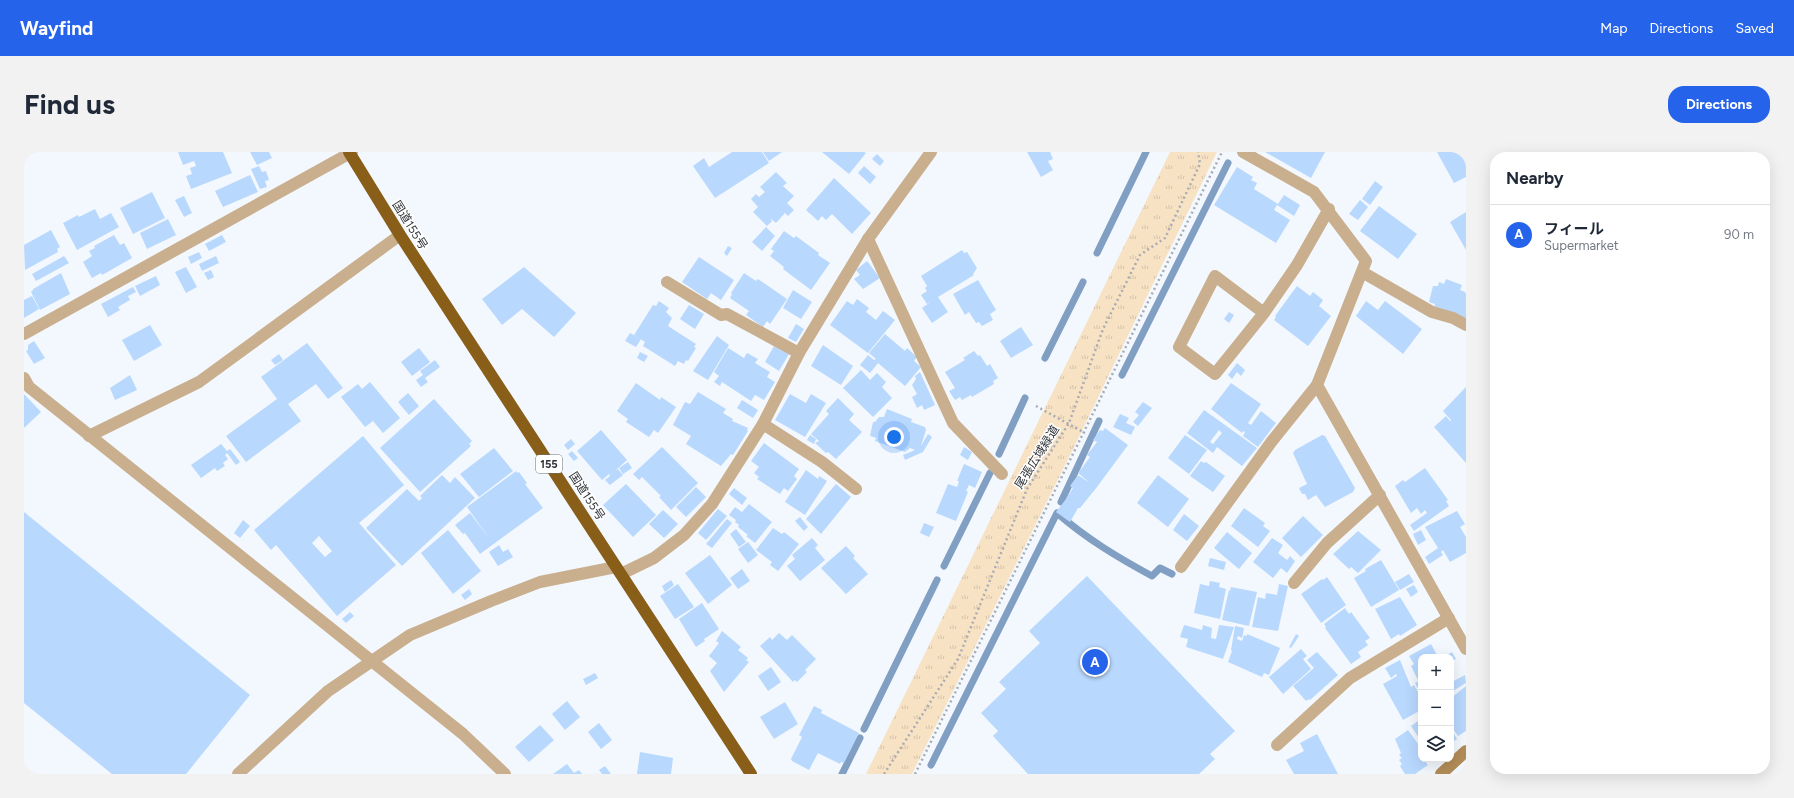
<!DOCTYPE html>
<meta charset="utf-8">
<style>
body{margin:0;font-family:Figtree,"Noto Sans JP",sans-serif;background:#f2f2f3;color:#1f2937}
.controls{position:absolute;right:12px;bottom:12px;display:grid;overflow:hidden;border-radius:8px;box-shadow:0 4px 16px #0002}
.controls button{width:36px;height:36px;display:grid;place-items:center;padding:0;border:0;border-bottom:1px solid #e0e1e3;background:#fff;color:#1f2937;font:20px sans-serif}
.you{position:absolute;left:870px;top:285px;width:14px;height:14px;margin:-10px;border:3px solid #fff;border-radius:50%;background:#1a73e8;box-shadow:0 0 0 6px #1a73e833}
.badge{display:grid;place-items:center;width:26px;height:26px;border-radius:50%;background:#2563eb;color:#fff;font-size:13px;font-weight:700}
.pin{position:absolute;translate:-50% -50%;border:2px solid #fff;box-shadow:0 1px 4px #0006}
.list{margin:0;padding:0;list-style:none}
h2{display:flex;justify-content:space-between;align-items:center;height:52px;margin:0;padding:0 16px;font-size:17px}
h2 small{font-size:13px;font-weight:400;color:#747a83}
.list li{display:grid;grid-template-columns:26px 1fr auto;gap:12px;align-items:center;box-sizing:border-box;height:60px;padding:0 16px;border-top:1px solid #e0e1e3}
.list b{display:block;font-size:15px;white-space:nowrap}
.list p{margin:0;font-size:13px;white-space:nowrap;color:#747a83}
.list em{font-size:13px;font-style:normal;color:#747a83}
.icon{flex:none;width:22px;height:22px;fill:none;stroke:currentColor;stroke-width:2;stroke-linecap:round;stroke-linejoin:round}
.map{position:relative;flex:none;width:1442px;height:622px;overflow:hidden;border-radius:16px}
header{display:flex;align-items:center;gap:24px;box-sizing:border-box;height:56px;padding:0 20px;background:#2563eb;color:#fff}
header strong{font-size:19px}
nav{display:flex;gap:22px;margin-inline-start:auto;font-size:14px}
.intro{display:flex;align-items:center;justify-content:space-between;box-sizing:border-box;height:96px;padding:0 24px}
h1{margin:0;font-size:28px}
.button{padding:10px 18px;border-radius:16px;background:#2563eb;color:#fff;font-size:14px;font-weight:700}
main{display:flex;gap:24px;padding:0 24px}
aside{flex:1;background:#fff;border-radius:16px;box-shadow:0 4px 16px #0002}
.map>svg:first-child{display:block}
</style>
<header>
<strong>Wayfind</strong>
<nav><a>Map</a><a>Directions</a><a>Saved</a></nav>
</header>
<div class="intro"><h1>Find us</h1><a class="button">Directions</a></div>
<main>
<div class="map">
<svg width="1442" height="622" viewBox="0 0 1442 622">
<defs>
<pattern id="park-tufts" width="24" height="20" patternUnits="userSpaceOnUse"><rect width="24" height="20" fill="#f8e2c4"/><path d="M3 7l-1-3M5 7V3M7 7l1-3M15 17l-1-3M17 17v-4M19 17l1-3" fill="none" stroke="#d5c2a9"/></pattern>
</defs>
<rect width="100%" height="100%" fill="#f3f8fe"/>
<path fill="url(#park-tufts)" d="M1146,0H1193L1051,293L888,622H842Z"/>
<g fill="none" stroke-linecap="round" stroke-linejoin="round">
<g stroke="#819fc2" stroke-width="7">
<path d="M1073,101L1122,0"/>
<path d="M1021,206L1059,130"/>
<path d="M1098,223L1204,11"/>
<path d="M975,302L1001,246"/>
<path d="M1037,350L1075,269"/>
<path d="M1033,361C1063,387 1093,405 1128,424L1136,416L1148,422"/>
<path d="M920,414L966,321"/>
<path d="M840,577L913,428"/>
<path d="M907,613L1032,363"/>
<path d="M818,622L836,586"/>
</g>
</g>
<g fill="#b9d8fe" fill-rule="evenodd">
<path d="M154,0H199L208,21L167,37L162,24L168,22L166,16L172,14L170,9L159,13Z"/>
<path d="M226,0H245L248,6L233,13Z"/>
<path d="M708,0H738L745,11L691,46L669,14L680,6L685,15Z"/>
<path d="M739,0H758L745,9Z"/>
<path d="M798,0H840L842,1L825,22Z"/>
<path d="M1003,0H1026L1029,7L1024,9L1029,18L1017,25Z"/>
<path d="M1241,0H1301L1287,26Z"/>
<path d="M1413,0H1442V25L1430,31Z"/>
<path d="M853,2L860,9L856,14L848,7Z"/>
<path d="M235,14L238,20L242,19L245,28L241,29L243,35L236,37L227,17Z"/>
<path d="M840,14L852,25L846,32L834,21Z"/>
<path d="M1213,15L1229,25L1227,28L1233,31L1230,37L1254,52L1260,43L1276,53L1270,64L1253,53L1250,58L1266,68L1252,91L1190,53Z"/>
<path d="M752,20L763,31L759,34L770,44L763,51L770,58L764,64L761,61L752,71L746,66L748,69L743,74L729,60L734,55L727,47L732,42L735,45L741,40L736,35Z"/>
<path d="M226,23L234,40L199,55L191,39Z"/>
<path d="M810,26L847,61L828,82L808,62L802,68L798,64L794,69L782,58Z"/>
<path d="M1351,29L1359,35L1346,53L1338,47Z"/>
<path d="M128,40L141,66L109,82L96,56Z"/>
<path d="M160,44L168,61L160,65L151,48Z"/>
<path d="M1336,48L1344,55L1334,68L1325,62Z"/>
<path d="M1355,54L1393,82L1374,107L1336,79Z"/>
<path d="M71,57L76,67L87,61L95,75L53,98L39,71L54,63L55,65Z"/>
<path d="M1442,60V98L1426,70Z"/>
<path d="M144,67L152,83L123,97L116,81Z"/>
<path d="M742,75L751,84L738,99L728,90Z"/>
<path d="M27,78L36,95L33,97L34,100L1,118L0,93Z"/>
<path d="M760,79L770,86L772,84L795,101L794,103L806,111L787,138L759,117L760,115L746,104L750,99L747,97Z"/>
<path d="M90,83L96,93L100,91L108,106L78,123L77,121L68,126L59,110L68,104L65,99L71,96L70,94Z"/>
<path d="M198,83L202,90L185,99L181,92Z"/>
<path d="M704,94L708,96L703,104L700,101Z"/>
<path d="M938,98L940,101L943,100L953,116L949,122L950,123L914,145L924,160L908,171L898,156L908,149L903,152L897,143L903,139L901,136L903,134L897,124Z"/>
<path d="M175,100L178,106L167,112L164,105Z"/>
<path d="M40,104L45,111L12,129L8,122Z"/>
<path d="M192,104L195,111L178,119L175,112Z"/>
<path d="M675,105L710,128L697,148L687,141L683,147L658,130Z"/>
<path d="M843,109L856,126L839,137L830,127L836,123L832,118Z"/>
<path d="M162,115L173,135L162,141L151,120Z"/>
<path d="M500,115L552,161L530,185L498,157L478,173L458,147Z"/>
<path d="M187,118L190,125L184,128L180,121Z"/>
<path d="M37,121L46,142L16,158L7,140L9,138V137Z"/>
<path d="M720,121L732,129L734,127L763,147L746,172L743,169L739,175L722,163L725,159L706,146L708,142L707,141Z"/>
<path d="M132,124L136,133L116,144L111,134Z"/>
<path d="M1422,127L1438,133L1436,138L1441,140L1442,142V168L1410,156L1411,152L1405,150L1409,134H1414L1415,130L1420,132Z"/>
<path d="M954,128L972,158L966,162L969,168L958,174L955,170L952,171L945,160L941,163L929,142Z"/>
<path d="M1273,134L1286,144L1289,140L1299,148L1295,154L1307,164L1284,194L1250,168L1252,165L1251,164Z"/>
<path d="M109,135L112,140L104,144L106,148L94,155L96,158L84,165L77,152Z"/>
<path d="M769,138L788,150L777,167L759,156Z"/>
<path d="M8,144L15,157L0,166V148Z"/>
<path d="M833,147L845,156L842,160L852,168L859,159L871,168L844,201L806,173L823,149L829,153Z"/>
<path d="M635,149L645,156L642,160L648,166L644,174L672,192L670,195L672,196L664,209L662,208L660,212L654,209L651,214L619,194L621,190L610,183L629,153L632,154Z"/>
<path d="M1342,149L1354,158L1361,149L1398,177L1379,202L1332,164Z"/>
<path d="M665,153L680,162L671,177L656,167Z"/>
<path d="M1205,160L1210,163L1205,171L1200,167Z"/>
<path d="M772,172L780,177L772,190L764,186Z"/>
<path d="M126,173L138,193L110,209L98,188Z"/>
<path d="M997,175L1009,193L987,206L976,189Z"/>
<path d="M606,181L617,187L612,195L601,189Z"/>
<path d="M861,182L881,199L883,196L893,205L890,209L897,215L881,234L854,211L846,221L836,213L844,203L850,208L852,207L845,201Z"/>
<path d="M693,184L705,193L684,228L669,219Z"/>
<path d="M10,189L21,206L10,212L2,199L4,198V193Z"/>
<path d="M283,191L319,236L304,247L292,232L264,252L277,269L222,310L202,284L253,247L237,225Z"/>
<path d="M799,193L829,214L817,233L787,214Z"/>
<path d="M750,194L765,202L755,219L741,210Z"/>
<path d="M395,196L406,210L388,224L377,210Z"/>
<path d="M704,196L720,206L723,201L734,207L731,211L746,220L743,225L751,230L740,248L731,243L727,249L698,230L696,234L690,230L695,224L690,220Z"/>
<path d="M950,199L954,204L956,203L963,214L966,212L974,226L969,229L970,232L948,245L947,243L938,248L936,245L931,248L925,239L931,236L921,220L941,208L939,206Z"/>
<path d="M616,200L624,204L620,210L613,206Z"/>
<path d="M255,202L259,208L251,213L247,208Z"/>
<path d="M411,208L416,215L401,226L404,230L397,235L392,228L399,223L396,219Z"/>
<path d="M1213,211L1221,218L1217,224L1213,220L1208,227L1204,223Z"/>
<path d="M837,218L846,228L853,221L862,230L858,235L868,246L849,265L819,236Z"/>
<path d="M896,220L911,253L900,258L898,253L893,256L888,245L893,242L888,233L892,227L891,224Z"/>
<path d="M106,223L113,238L91,248L86,236Z"/>
<path d="M346,230L376,266L359,281L349,269L341,275L317,245L334,232L338,237Z"/>
<path d="M612,231L636,248L637,245L652,255L634,281L630,278L625,285L602,270L604,267L593,259Z"/>
<path d="M1207,231L1237,252L1224,271L1227,273L1237,259L1252,271L1234,295L1219,284L1221,280L1219,279L1218,281L1187,257Z"/>
<path d="M1442,235V311L1410,275L1422,264L1426,269L1427,268L1419,259Z"/>
<path d="M674,240L702,257L699,261L709,267L708,269L724,276L723,278L724,279L709,303L707,302L697,314L662,292L667,284L649,273L661,250L666,252Z"/>
<path d="M384,241L395,254L385,263L374,250Z"/>
<path d="M0,242L17,260L0,276Z"/>
<path d="M766,242L782,251L787,242L802,251L781,285L751,268Z"/>
<path d="M814,246L830,262L825,268L838,280L812,307L804,300L802,301L791,291L795,289L787,282L805,262L802,259Z"/>
<path d="M410,247L448,289L445,292L447,294L396,340L356,296Z"/>
<path d="M718,248L734,258L729,266L713,256Z"/>
<path d="M1119,250L1128,256L1114,274L1109,270L1115,263L1111,260Z"/>
<path d="M863,257L888,267L887,270L901,275L902,278L897,294L904,282L908,285L899,300L881,308L879,303L891,298L886,296L881,300L851,289L852,286L846,284L849,270H851L855,265H860Z"/>
<path d="M1180,258L1233,296L1218,314L1193,295L1189,301L1163,281ZM1195,278L1198,281L1189,292L1186,290L1183,294Z"/>
<path d="M1096,262L1105,266L1102,271L1111,275L1107,283L1089,275Z"/>
<path d="M1081,276L1104,293L1073,335L1056,356H1054L1046,370L1032,360L1042,347L1049,336L1046,334L1054,323L1066,331L1054,321L1066,305L1063,303L1073,290L1069,288L1076,278L1079,279Z"/>
<path d="M577,278L603,308L591,319L594,317L599,323L586,333L581,328L586,324L585,322L578,328L553,299Z"/>
<path d="M786,283L792,287L790,292L783,288Z"/>
<path d="M1161,283L1183,298L1165,322L1144,306Z"/>
<path d="M1298,283L1301,284L1331,336L1329,340L1301,355L1292,343L1284,348L1281,342H1278L1275,336L1283,332L1269,301L1271,298Z"/>
<path d="M339,284L380,333L335,371L372,413L313,464L252,393L247,398L230,378ZM295,384L308,399L301,405L288,391Z"/>
<path d="M547,287L551,292L544,298L540,293Z"/>
<path d="M740,291L775,317L770,324L773,327L764,339L760,336L756,342L733,327L735,325L730,321L735,315L727,309Z"/>
<path d="M197,292L203,299L206,297L216,310L212,313L203,301L201,303L204,307L199,311L201,314L193,319L191,316L177,326L167,313Z"/>
<path d="M638,295L674,331L647,358L635,345L637,344L618,325L615,328L609,322Z"/>
<path d="M940,295L948,300L944,308L936,303Z"/>
<path d="M470,296L489,319L455,345L436,322Z"/>
<path d="M548,299L554,306L550,309L544,302Z"/>
<path d="M1177,309L1180,311L1182,310L1201,324L1189,340L1166,324Z"/>
<path d="M604,310L608,316L599,322L595,316Z"/>
<path d="M940,312L958,320L951,336L945,333L942,339L944,340L932,369L912,361L924,332L933,335L935,329H933Z"/>
<path d="M1401,316L1424,348L1422,349L1425,354L1390,379L1386,373L1403,361L1401,358L1397,362L1393,356L1387,361L1371,334L1379,328L1381,330Z"/>
<path d="M782,318L794,327L795,324L803,329L781,363L761,350Z"/>
<path d="M492,319L493,321L495,320L503,331L501,332L519,356L456,402L441,381L439,382L431,373L446,361L465,386L443,355Z"/>
<path d="M418,323L426,331L431,325L451,346L378,414L342,376L383,337L395,349L398,346L396,344Z"/>
<path d="M1134,323L1165,347L1144,375L1113,351Z"/>
<path d="M602,332L632,363L609,385L579,353Z"/>
<path d="M812,332L827,345L797,382L782,367Z"/>
<path d="M672,335L682,345L662,365L652,355Z"/>
<path d="M710,336L723,346L718,353L705,342Z"/>
<path d="M725,352L748,370L731,391L722,384L724,383L714,375L715,373L711,370L712,368L705,363L711,355L718,360Z"/>
<path d="M1220,356L1241,371L1239,374L1246,379L1234,395L1207,374Z"/>
<path d="M694,357L703,364L682,388L674,381Z"/>
<path d="M639,358L654,372L640,386L625,372Z"/>
<path d="M1433,359L1441,372L1436,375L1442,385V401L1426,410L1419,398L1417,400L1419,403L1405,412L1401,405L1414,396L1401,375Z"/>
<path d="M0,360L226,543L162,622H88L0,551Z"/>
<path d="M1160,362L1175,374L1163,389L1149,378Z"/>
<path d="M1279,364L1299,383L1277,405L1258,386Z"/>
<path d="M776,365L784,375L780,379L771,369Z"/>
<path d="M703,367L708,371L688,396L682,392Z"/>
<path d="M219,368L226,374L216,386L210,381Z"/>
<path d="M900,371L910,375L905,385L896,381Z"/>
<path d="M749,376L758,382L760,380L775,392L754,419L746,413L748,410L732,398Z"/>
<path d="M712,377L722,390L715,395L706,382Z"/>
<path d="M424,378L457,419L429,442L397,401Z"/>
<path d="M1397,378L1402,388L1394,393L1389,382Z"/>
<path d="M1334,379L1357,398L1334,421L1327,415L1325,417L1309,402Z"/>
<path d="M1203,380L1228,401L1215,417L1190,396Z"/>
<path d="M788,386L794,393L791,396L801,408L776,429L763,414L771,407L768,403Z"/>
<path d="M1248,386L1259,393L1254,401L1263,408L1266,404L1271,409L1263,421L1257,416L1249,426L1229,410Z"/>
<path d="M724,390L734,403L724,411L714,397Z"/>
<path d="M475,393L479,400L484,397L489,405L474,414L465,400Z"/>
<path d="M822,394L831,404L829,406L844,422L822,442L797,416Z"/>
<path d="M686,403L708,433L684,452L661,421Z"/>
<path d="M1186,406L1202,410L1200,418L1184,414Z"/>
<path d="M1357,408L1375,438L1347,455L1330,426L1342,419L1341,417Z"/>
<path d="M718,417L726,429L714,437L706,426Z"/>
<path d="M1385,422L1390,430L1376,438L1371,430Z"/>
<path d="M1063,424L1211,579L1186,602L1191,607L1175,622H1004L969,584L974,579L957,561L982,537L975,530L1016,491L1005,479Z"/>
<path d="M1303,425L1322,453L1297,471L1277,442L1298,427L1299,428Z"/>
<path d="M647,428L650,433L641,440L638,434Z"/>
<path d="M1186,429L1196,431L1195,435L1202,437L1196,467L1170,461L1176,432L1185,434Z"/>
<path d="M654,432L670,455L651,467L636,444Z"/>
<path d="M1255,432L1264,434L1254,479L1228,475L1234,445L1241,447L1242,441L1253,443Z"/>
<path d="M1390,433L1394,440L1387,445L1382,437Z"/>
<path d="M1207,435L1233,440L1225,474L1198,468L1205,438L1206,439Z"/>
<path d="M445,437L448,442L441,448L437,443Z"/>
<path d="M1376,445L1393,473L1376,484L1375,482L1367,487L1351,457Z"/>
<path d="M678,451L695,477L680,487L681,489L672,495L655,467Z"/>
<path d="M1321,456L1325,462L1327,460L1346,486L1341,489L1344,493L1334,500L1337,505L1327,512L1301,476L1302,475L1300,472Z"/>
<path d="M326,460L330,464L322,471L318,467Z"/>
<path d="M1160,473L1178,478L1179,473L1188,476L1187,486L1192,487L1195,473L1210,475L1199,507L1162,495L1164,487L1156,485Z"/>
<path d="M1211,474L1220,476L1218,486L1214,484L1213,487L1218,489L1220,483L1223,484V482L1256,496L1245,523L1240,521L1238,525L1204,510L1208,499L1207,498Z"/>
<path d="M698,479L717,495L714,498L724,506L722,508L725,510L700,540L686,519L693,511L685,504L695,491L692,489Z"/>
<path d="M755,481L763,488L768,483L792,507L781,518L783,520L773,530L771,528L769,530L736,494L746,485L748,488Z"/>
<path d="M1272,482L1275,484L1267,496L1265,495Z"/>
<path d="M1407,492L1414,505H1397V527L1394,528L1387,514L1390,512L1385,504Z"/>
<path d="M1277,497L1283,504L1279,507L1287,517L1259,542L1245,525Z"/>
<path d="M1293,500L1314,523L1286,548L1285,547L1282,549L1269,534L1290,516L1283,508Z"/>
<path d="M1428,500L1432,507L1427,510V505H1419Z"/>
<path d="M1376,508L1387,535L1390,533L1397,545L1394,546L1397,553V558L1379,568L1359,532L1373,524L1372,522L1367,526L1361,516Z"/>
<path d="M747,515L757,530L744,539L734,524Z"/>
<path d="M571,521L574,526L562,533L559,527Z"/>
<path d="M1441,523L1442,531L1427,540V529L1428,530Z"/>
<path d="M1397,528V542L1391,531Z"/>
<path d="M1442,534V579L1434,584L1427,574V546Z"/>
<path d="M543,549L556,565L541,578L528,562Z"/>
<path d="M761,550L774,572L750,587L736,565Z"/>
<path d="M790,554L798,558L797,561L835,581L820,611L817,610L816,612L794,601L785,618L768,609L767,607L778,585L775,583Z"/>
<path d="M1397,567V589L1387,574Z"/>
<path d="M575,571L588,588L577,597L564,580Z"/>
<path d="M516,573L530,588L505,610L491,595Z"/>
<path d="M1427,577L1433,587L1427,591Z"/>
<path d="M1384,578L1397,596V607H1404L1401,609L1404,613L1391,622H1381L1376,614L1378,612L1375,608L1378,606L1375,603L1377,601L1371,587Z"/>
<path d="M1293,582L1314,622H1270L1262,608L1280,599L1276,591Z"/>
<path d="M616,600L649,606L647,622H613Z"/>
<path d="M543,612L550,621L555,618L558,622H529Z"/>
<path d="M581,614L587,622H578L575,618Z"/>
</g>
<g fill="none" stroke-linecap="round" stroke-linejoin="round">
<g stroke="#a8acb2" stroke-width="2.5" stroke-dasharray="2 3" stroke-linecap="butt">
<path d="M1012,254L1061,281"/>
<path d="M860,622L934,507L1003,337L1045,271L1079,177L1116,103L1141,86L1176,12L1174,0"/>
<path d="M891,622L1198,0"/>
</g>
<path stroke="#c9af8d" stroke-width="12" d="M65,284L175,230L376,83"/>
<g stroke="#c9af8d" stroke-width="12">
<path d="M1219,0L1290,40L1342,109L1293,233L1442,497"/>
<path d="M844,87L929,271L978,322"/>
<path d="M1338,120L1408,160L1429,166L1442,173"/>
<path d="M643,130L697,163L703,162L775,201"/>
<path d="M1240,161L1191,124L1155,195L1191,222L1240,161L1273,113L1305,57"/>
<path d="M0,182L328,0"/>
<path d="M0,226L5,235L439,582L481,622"/>
<path d="M739,272L798,310L832,337"/>
<path d="M1157,415L1248,289L1293,233"/>
<path d="M597,422L630,406L660,383L688,352L739,272L775,201L844,87L907,0"/>
<path d="M1270,431L1303,391L1356,343"/>
<path d="M1253,593L1326,526L1425,466"/>
<path d="M214,622L304,539L386,483L467,449L516,430L592,415"/>
</g>
<path stroke="#b18c57" stroke-width="12" d="M1417,622L1442,599"/>
<path stroke="#885e19" stroke-width="12" d="M325,0L376,83L727,622"/>
</g>
<g text-anchor="middle" dominant-baseline="central" stroke-width="3" stroke-linejoin="round" paint-order="stroke">
<rect fill="#fff" stroke="#6d7073" stroke-width="1" x="512" y="303" width="26" height="18" rx="3"/>
<g font-size="11" font-weight="bold" fill="#2f3337">
<text x="525" y="312">155</text>
</g>
<g font-size="12" fill="#2f3337" stroke="#fff">
<text transform="translate(386 73) rotate(58)">国道155号</text>
<text transform="translate(1013 305) rotate(-58)">尾張広域緑道</text>
<text transform="translate(563 344) rotate(57)">国道155号</text>
</g>
</g>
</svg>
<div class="controls">
<button>+</button>
<button>−</button>
<button><svg class="icon" aria-label="layers" viewBox="0 0 24 24"><path d="M12 4l9 5-9 5-9-5zM3 14l9 5 9-5"/></svg></button>
</div>
<div class="you"></div>
<div class="pin badge" style="left:1071px;top:510px">A</div>
</div>
<aside>
<h2>Nearby<small></small></h2>
<ul class="list">
<li><span class="badge">A</span><div><b>フィール</b><p>Supermarket</p></div><em>90 m</em></li>
</ul>
</aside>
</main>
